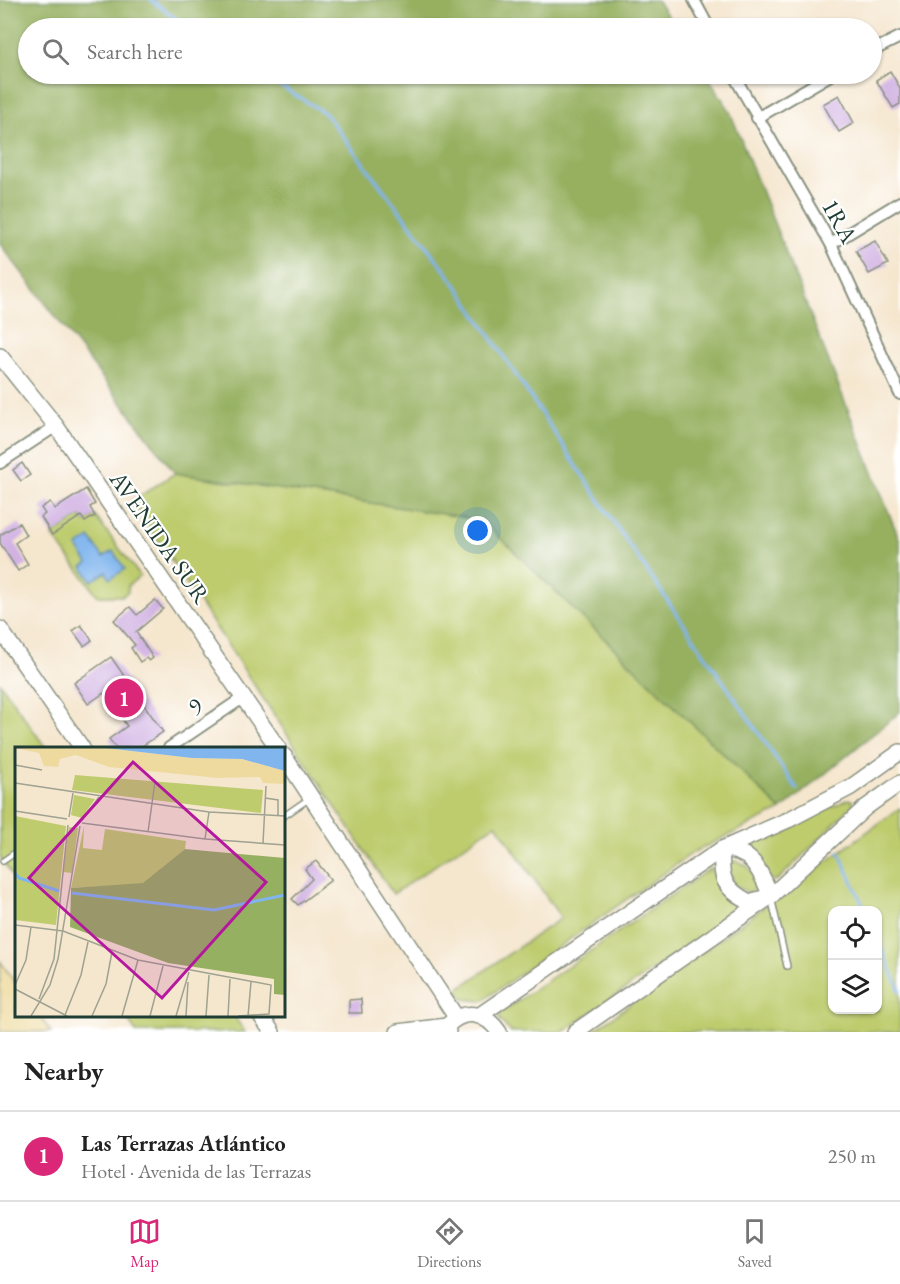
<!DOCTYPE html>
<meta charset="utf-8">
<style>
body{margin:0;font-family:"EB Garamond",serif;background:#f2f2f2;color:#222}
.controls{position:absolute;right:18px;bottom:18px;display:grid;overflow:hidden;border-radius:12px;box-shadow:0 2px 4px #0004}
.controls button{width:54px;height:54px;display:grid;place-items:center;padding:0;border:0;border-bottom:2px solid #e0e0e0;background:#fff;color:#222;font:30px sans-serif}
.you{position:absolute;left:478px;top:531px;width:21px;height:21px;margin:-15px;border:4px solid #fff;border-radius:50%;background:#1a73e8;box-shadow:0 0 0 9px #1a73e833}
.badge{display:grid;place-items:center;width:39px;height:39px;border-radius:50%;background:#db2777;color:#fff;font-size:20px;font-weight:700}
.pin{position:absolute;translate:-50% -50%;border:3px solid #fff;box-shadow:0 2px 6px #0006}
.list{margin:0;padding:0;list-style:none}
h2{display:flex;justify-content:space-between;align-items:center;height:78px;margin:0;padding:0 24px;font-size:26px}
h2 small{font-size:20px;font-weight:400;color:#767676}
.list li{display:grid;grid-template-columns:39px 1fr auto;gap:18px;align-items:center;box-sizing:border-box;height:90px;padding:0 24px;border-top:2px solid #e0e0e0}
.list b{display:block;font-size:22px;white-space:nowrap}
.list p{margin:0;font-size:20px;white-space:nowrap;color:#767676}
.list em{font-size:20px;font-style:normal;color:#767676}
.icon{flex:none;width:33px;height:33px;fill:none;stroke:currentColor;stroke-width:2;stroke-linecap:round;stroke-linejoin:round}
.map{position:relative;flex:none;width:900px;height:1032px;overflow:hidden}
.search{position:absolute;background:#fff;box-shadow:0 2px 4px #0004;left:18px;right:18px;top:18px;height:66px;display:flex;align-items:center;gap:15px;box-sizing:border-box;padding:0 21px;border-radius:33px;color:#767676;font-size:22px}
.sheet{height:168px;background:#fff}
nav{display:flex;justify-content:space-around;align-items:center;box-sizing:border-box;height:84px;border-top:2px solid #e0e0e0;background:#fff;font-size:16px;color:#767676}
nav a{display:grid;justify-items:center;gap:3px}
nav .on{color:#db2777}
.map>svg:first-child{display:block}
</style>
<div class="map">
<svg width="900" height="1032" viewBox="0 0 900 1032">
<rect width="100%" height="100%" fill="#fff"/>
<filter id="ink" filterUnits="userSpaceOnUse"><feTurbulence type="fractalNoise" baseFrequency=".0167" numOctaves="2"/><feDisplacementMap in="SourceGraphic" scale="12" xChannelSelector="R" yChannelSelector="G"/><feConvolveMatrix kernelMatrix="1 2 1 2 8 2 1 2 1" color-interpolation-filters="sRGB"/></filter>
<filter id="wash" filterUnits="userSpaceOnUse"><feTurbulence type="fractalNoise" baseFrequency=".008" numOctaves="4" result="noise"/><feDisplacementMap in="SourceGraphic" scale="24" xChannelSelector="R" yChannelSelector="G"/><feGaussianBlur stdDeviation="1.35" result="paint"/><feColorMatrix in="noise" values="0 0 0 0 0 0 0 0 0 0 0 0 0 0 0 0 0 1.4 0 .05"/><feComposite in="paint" operator="in"/></filter>
<g filter="url(#wash)">
<rect width="100%" height="100%" fill="#f5e6ce"/>
<g fill="#becc6e" stroke="#6e8451" stroke-width="1.5" fill-rule="evenodd">
<path d="M175,473L482,520L781,810L694,852L482,1001L463,999L458,989L561,918L496,824L393,894L132,501Z"/>
<path d="M81,516L85,522L95,516L140,576L128,586V592L122,596H98L52,535Z"/>
<path d="M0,683L46,748H16V882L0,857Z"/>
<path d="M849,799L853,801V805L780,878L775,881L770,879L762,862L748,846L751,842Z"/>
<path d="M900,808V1032H592ZM832,910H878V1010H832Z"/>
<path d="M736,861C750,864 756,875 755,889L749,893L735,886L728,869L730,863Z"/>
<path d="M711,868L720,891L742,908L563,1032H511L500,1021L499,1014Z"/>
<path d="M125,1016H234L245,1032H136Z"/>
</g>
<path fill="#96b061" stroke="#5a764a" stroke-width="1.5" d="M0,0H657L676,28H28V74H706L729,109L900,541V712L781,810L482,520L175,473L0,244Z"/>
<path fill="#eeda9e" stroke="#868c69" stroke-width="1.5" d="M0,961L16,984V1016H39L51,1032H0Z"/>
<path fill="#80b5ee" stroke="#507991" stroke-width="1.5" d="M90,538L103,557L113,551L125,569L110,579L106,572L92,581L82,567L88,563L77,547Z"/>
<g fill="none" stroke-linecap="round" stroke-linejoin="round">
<g stroke="#80b5ee" stroke-width="3">
<path d="M151,0L189,28"/>
<path d="M260,74L325,113L457,286L619,530L797,789"/>
<path d="M839,852L865,910"/>
<path d="M878,940L900,991"/>
</g>
</g>
<g id="blocks">
<g fill="#d1b2e3">
<path d="M890,71L900,88V104L893,108L876,80Z"/>
<path d="M839,95L854,123L839,132L823,104Z"/>
<path d="M875,241L888,264L869,274L856,251Z"/>
<path d="M22,463L30,475L21,481L13,470Z"/>
<path d="M86,489L95,504L90,507L95,516L85,522L81,516L52,535L41,517L45,514L41,508L50,502L55,509Z"/>
<path d="M19,523L26,535L15,543L28,564L18,571L0,543V535Z"/>
<path d="M155,600L163,609L136,632L153,658L149,661L146,658L140,662L131,648L135,645L114,620L130,607L137,615Z"/>
<path d="M81,625L92,640L84,646L73,631Z"/>
<path d="M111,657L163,732L139,748H116L109,739L127,726L104,693L88,704L74,683Z"/>
<path d="M316,861L331,880L298,905L292,899L312,879L305,869Z"/>
<path d="M361,999L362,1013H349V1000Z"/>
</g>
</g>
</g>
<g filter="url(#ink)">
<use href="#blocks" fill-opacity="0" stroke="#8a9281" stroke-width="1.5"/>
<g fill="none" stroke-linecap="round" stroke-linejoin="round">
<g stroke="#8a9281" stroke-width="8">
<g id="lane">
<path d="M284,816L310,798"/>
<path d="M3,861L16,852"/>
<path d="M771,897L787,966"/>
</g>
</g>
<g stroke="#8a9281" stroke-width="14">
<g id="street">
<path d="M694,0L709,28"/>
<path d="M872,51L900,37"/>
<path d="M733,74L831,244L900,394"/>
<path d="M757,118L832,74"/>
<path d="M831,244L900,202"/>
<path d="M0,463L56,426"/>
<path d="M169,748L244,697"/>
</g>
</g>
<g stroke="#8a9281" stroke-width="18">
<g id="secondary">
<path d="M0,356L56,426L278,748"/>
<path d="M0,629L82,748"/>
<path d="M284,756L456,1017"/>
<path d="M722,849C753,850 760,871 771,896L749,902C723,888 720,878 722,849Z"/>
<path d="M480,1015L722,849L788,820L851,787L900,752"/>
<path d="M261,1016L272,1032"/>
<path d="M398,1032L447,1026"/>
<path d="M448,1032L447,1026C464,1008 485,1012 499,1032"/>
<path d="M575,1032L771,896L865,808L900,783"/>
</g>
</g>
<use href="#lane" stroke="#fff" stroke-width="5"/>
<use href="#street" stroke="#fff" stroke-width="10"/>
<use href="#secondary" stroke="#fff" stroke-width="15"/>
</g>
</g>
<g text-anchor="middle" dominant-baseline="central" stroke-width="4.5" stroke-linejoin="round" paint-order="stroke">
<g font-size="24" fill="#1f3d34" stroke="#fff">
<text transform="translate(840 221) rotate(61)">1RA</text>
<text transform="translate(160 537) rotate(55)">AVENIDA SUR</text>
<text transform="translate(195 706) rotate(-34)">9</text>
</g>
</g>
<g transform="translate(15 747)">
<rect width="270" height="270" fill="#f5e6ce"/>
<path d="M60,28L248,43L246,66L57,43ZM59,48L80,52L67,71L56,68ZM0,69L51,79L41,178L0,173ZM69,79L68,101L87,103L90,82L171,94L170,102L128,137L56,141ZM54,80L63,81L57,126L48,125Z" fill="#becc6e"/>
<path d="M170,102L270,111V248L259,247V232L153,216L55,180L56,141L128,136Z" fill="#96b061"/>
<path d="M0,1H91L177,11L227,12L270,24V37L248,36L245,30L203,31L94,20L61,8L45,12L43,20L29,19L24,6Z" fill="#eeda9e"/>
<path d="M91,1H270V24L227,12L177,11Z" fill="#80b5ee"/>
<path fill="none" stroke="#80b5ee" stroke-width="3" d="M0,126L4,131L44,144M57,146L199,163L270,148"/>
<path fill="none" stroke="#9fa290" stroke-width="1.5" d="M0,18L27,23M0,36L194,65L270,69M250,51L263,53V69M0,64L52,72M54,70L58,46M67,73L84,50M67,76L190,92L270,98M133,85L140,35M190,92L194,65M248,96L251,39M0,178L48,184L123,213L256,238L254,267L223,269M0,238L11,213L16,180M0,242L52,269M24,252L39,212L53,78M50,268L66,228L73,195M16,269L35,238L43,212L65,79M77,269L91,237L97,205M107,269L123,213M135,269L148,219M161,269L174,225M171,269L173,235M191,269L194,228M213,269L215,232M233,269L236,235"/>
<path fill="#b5179e" fill-opacity="0.15" stroke="#b5179e" stroke-width="3" d="M118,15L251,135L147,251L14,131Z"/>
<rect width="270" height="270" fill="none" stroke="#1f3d34" stroke-width="3"/>
</g>
</svg>
<div class="controls">
<button><svg class="icon" aria-label="locate" viewBox="0 0 24 24"><circle cx="12" cy="12" r="6"/><path d="M12 2v4M12 18v4M2 12h4M18 12h4"/></svg></button>
<button><svg class="icon" aria-label="layers" viewBox="0 0 24 24"><path d="M12 4l9 5-9 5-9-5zM3 14l9 5 9-5"/></svg></button>
</div>
<div class="you"></div>
<div class="pin badge" style="left:124px;top:698px">1</div>
<div class="search"><svg class="icon" aria-label="search" viewBox="0 0 24 24"><circle cx="10" cy="10" r="6"/><path d="M15 15l6 6"/></svg>Search here</div>
</div>
<section class="sheet">
<h2>Nearby<small></small></h2>
<ul class="list">
<li><span class="badge">1</span><div><b>Las Terrazas Atlántico</b><p>Hotel · Avenida de las Terrazas</p></div><em>250 m</em></li>
</ul>
</section>
<nav>
<a class="on"><svg class="icon" aria-label="map" viewBox="0 0 24 24"><path d="M3 6l6-2 6 2 6-2v14l-6 2-6-2-6 2zM9 4v14M15 6v14"/></svg>Map</a>
<a><svg class="icon" aria-label="directions" viewBox="0 0 24 24"><path d="M12 3l9 9-9 9-9-9zM9 14v-3h6M13 9l2 2-2 2"/></svg>Directions</a>
<a><svg class="icon" aria-label="saved" viewBox="0 0 24 24"><path d="M7 4h10v16l-5-4-5 4z"/></svg>Saved</a>
</nav>
